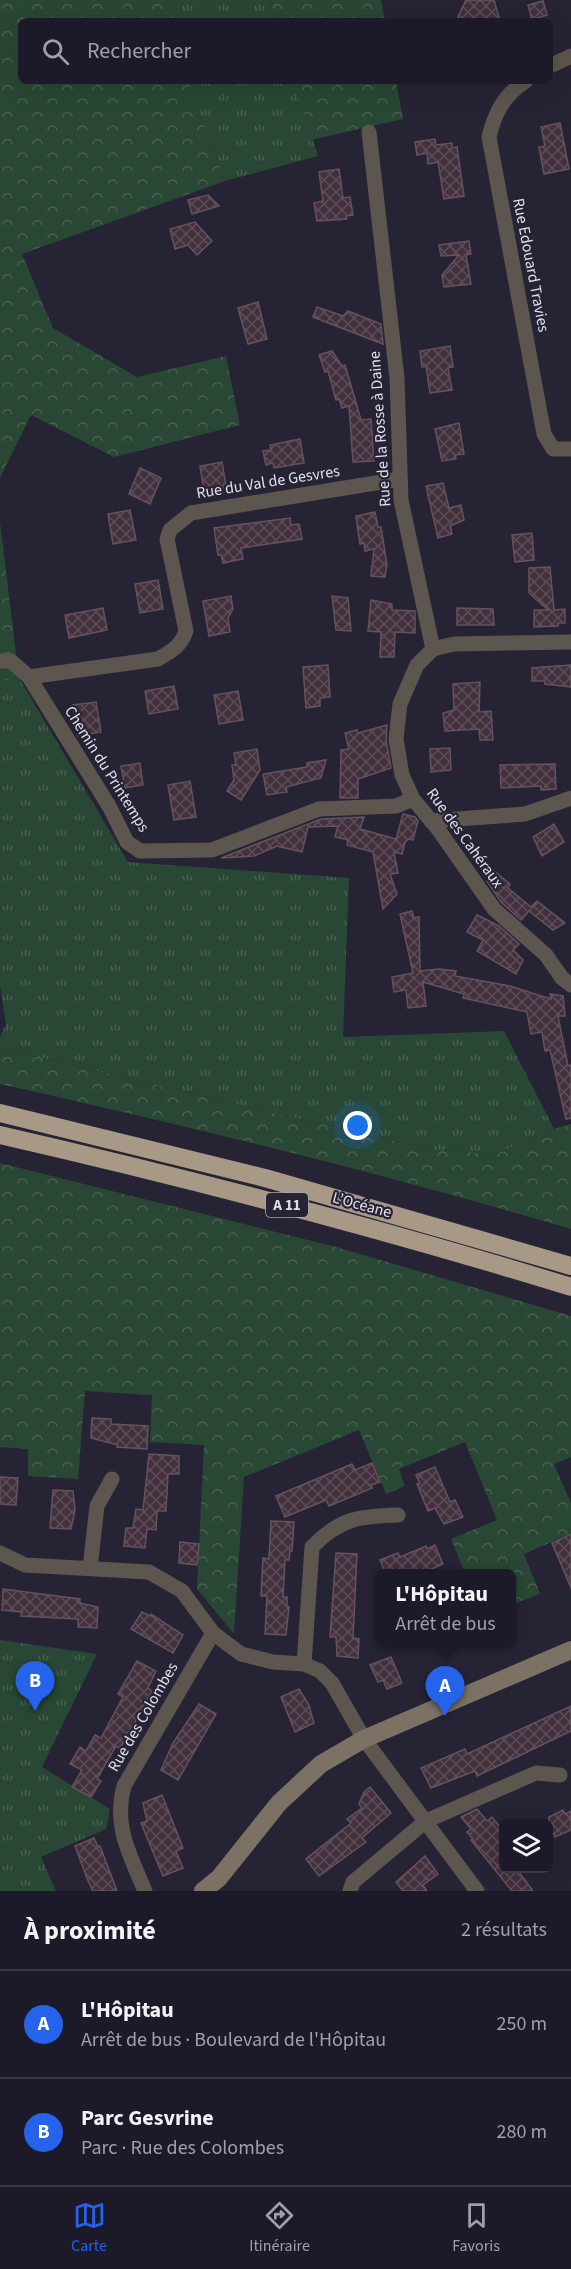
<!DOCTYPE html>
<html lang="fr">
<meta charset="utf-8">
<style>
body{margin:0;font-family:"Source Sans 3",sans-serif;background:#252330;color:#f1f3f6}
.controls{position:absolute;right:18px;bottom:18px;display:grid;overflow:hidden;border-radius:9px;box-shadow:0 6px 24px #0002}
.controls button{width:54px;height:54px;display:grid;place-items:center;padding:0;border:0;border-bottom:2px solid #3a3845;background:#1c1a28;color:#f1f3f6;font:30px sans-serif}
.you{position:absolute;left:358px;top:1126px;width:21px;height:21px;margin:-15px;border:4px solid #fff;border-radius:50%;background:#1a73e8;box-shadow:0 0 0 9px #1a73e833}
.badge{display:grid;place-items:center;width:39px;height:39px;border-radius:50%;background:#2563eb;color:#fff;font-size:20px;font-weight:700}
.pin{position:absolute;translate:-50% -50px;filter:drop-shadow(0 2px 3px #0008)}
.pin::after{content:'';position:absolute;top:32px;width:21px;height:18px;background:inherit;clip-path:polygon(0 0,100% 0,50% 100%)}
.popup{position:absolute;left:375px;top:1569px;width:141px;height:78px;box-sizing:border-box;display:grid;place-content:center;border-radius:9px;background:#1c1a28;filter:drop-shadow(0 2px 4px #0005);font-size:20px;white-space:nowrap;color:#a0a1a8}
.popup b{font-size:22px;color:#f1f3f6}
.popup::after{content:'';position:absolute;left:50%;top:100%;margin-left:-12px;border:12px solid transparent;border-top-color:#1c1a28}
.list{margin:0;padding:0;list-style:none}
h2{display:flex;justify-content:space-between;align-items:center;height:78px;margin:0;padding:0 24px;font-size:26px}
h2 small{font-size:20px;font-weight:400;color:#a0a1a8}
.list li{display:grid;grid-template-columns:39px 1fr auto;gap:18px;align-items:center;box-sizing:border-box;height:108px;padding:0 24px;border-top:2px solid #3a3845}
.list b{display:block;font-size:22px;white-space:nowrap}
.list p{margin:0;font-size:20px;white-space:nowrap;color:#a0a1a8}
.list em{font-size:20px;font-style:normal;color:#a0a1a8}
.icon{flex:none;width:33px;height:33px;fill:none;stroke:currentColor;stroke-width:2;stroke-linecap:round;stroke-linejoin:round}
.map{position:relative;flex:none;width:571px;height:1891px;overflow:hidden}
.search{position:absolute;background:#1c1a28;box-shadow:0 6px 24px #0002;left:18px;right:18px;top:18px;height:66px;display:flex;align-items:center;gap:15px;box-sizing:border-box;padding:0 21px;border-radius:9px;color:#a0a1a8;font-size:22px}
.sheet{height:294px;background:#1c1a28}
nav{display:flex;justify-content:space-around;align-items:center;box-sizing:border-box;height:84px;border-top:2px solid #3a3845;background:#1c1a28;font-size:16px;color:#a0a1a8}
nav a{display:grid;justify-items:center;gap:3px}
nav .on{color:#2563eb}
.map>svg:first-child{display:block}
</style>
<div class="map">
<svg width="571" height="1891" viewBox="0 0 571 1891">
<defs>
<pattern id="grass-tufts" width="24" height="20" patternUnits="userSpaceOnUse" patternTransform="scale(1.5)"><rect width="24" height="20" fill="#294735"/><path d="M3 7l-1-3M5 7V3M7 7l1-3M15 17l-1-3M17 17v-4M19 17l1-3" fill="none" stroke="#486152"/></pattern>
<pattern id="forest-crowns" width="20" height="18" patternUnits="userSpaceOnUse" patternTransform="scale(1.5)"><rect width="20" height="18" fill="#294735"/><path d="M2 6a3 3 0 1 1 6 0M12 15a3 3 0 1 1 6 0" fill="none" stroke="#486152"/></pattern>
<pattern id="building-cross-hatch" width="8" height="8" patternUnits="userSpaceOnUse" patternTransform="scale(1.5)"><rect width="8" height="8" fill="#42303c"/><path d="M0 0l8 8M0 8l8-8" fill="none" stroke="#5d4e58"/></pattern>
</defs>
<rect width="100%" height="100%" fill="#262335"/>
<g fill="url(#grass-tufts)">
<path d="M182,0H270L277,21H182Z"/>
<path d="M188,81H294L318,156L225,181Z"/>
<path d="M19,678L128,862L349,878L343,1037L504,1031L554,1129L496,1154L432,1150L0,1048V1037L6,1024L0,985V681Z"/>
<path d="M0,1640L97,1654L42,1767L110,1809L106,1829L41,1857L56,1891H0Z"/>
</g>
<g fill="url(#forest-crowns)">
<path d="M0,0H182V21H21V81H188L225,181L22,254L53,328L137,377L226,356L240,425L114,457L31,415L0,478Z"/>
<path d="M270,0H381L385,21H277Z"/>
<path d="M294,81H396L403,119L311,140Z"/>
<path d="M0,522L19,678L0,681Z"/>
<path d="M0,1048L432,1150L496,1154L554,1129L571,1124V1229C383,1173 192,1127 0,1084Z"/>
<path d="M0,1163L336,1247L571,1316V1457L554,1464L571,1503V1533L524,1554L540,1594L511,1605V1574L465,1573L451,1539L497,1520L465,1442L399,1469L405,1486L386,1494L359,1430L244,1477L234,1634L197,1589L204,1445L150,1442L152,1395L85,1391L78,1479L28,1476V1449L0,1447Z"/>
</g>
<g fill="url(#building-cross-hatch)" stroke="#66525f" stroke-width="1.5">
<path d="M466,0H494L500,21H456Z"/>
<path d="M543,1L547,15L532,20L528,5Z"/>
<path d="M560,123L569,169L544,174L539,147L545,146L541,127Z"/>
<path d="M435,139L436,145L452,143V148L457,147L464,196L444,199L438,162L428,164L427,153L417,155L415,142Z"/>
<path d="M339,169L343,198L350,197L353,215L346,216L347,219L317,221L314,203L323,201L319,172Z"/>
<path d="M208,195L219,206L192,214L188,200Z"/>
<path d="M195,222L212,241L197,255L188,245L175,249L170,229Z"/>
<path d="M469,241L471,254L466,255L471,284L444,287L442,275L459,255L441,256L439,245Z"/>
<path d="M258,302L267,339L248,344L238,308Z"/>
<path d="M317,307L343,316L348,311L381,324L383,344L313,317Z"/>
<path d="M450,346L453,367L448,368L452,390L430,393L426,366L422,367L420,351Z"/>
<path d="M332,351L342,366L345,365L361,420L371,419L374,461L353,462L349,406L342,408L339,399L336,400L328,371L325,372L319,355Z"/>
<path d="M459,423L464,454L455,455L456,459L442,461L435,429Z"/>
<path d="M300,439L304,463L274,468L273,463L266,465L263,451L271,450L270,445Z"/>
<path d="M222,462L227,492L205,496L200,466Z"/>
<path d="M140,468L161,478L150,504L129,494Z"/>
<path d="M443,483L449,508L461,505L464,520L450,526L452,534L438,538L426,486Z"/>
<path d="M130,510L136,540L113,544L108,514Z"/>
<path d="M375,512L378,527H381L387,565L385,577L371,576L374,549L365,551L364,543L360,544L356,516Z"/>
<path d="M290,518L291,525L299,524L302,539L241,548L243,559L223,563L221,555H218L214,528Z"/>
<path d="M532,533L534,560L515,562L512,535Z"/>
<path d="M550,567L554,610L565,609V623H558V626L534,627V610H548L529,593V568Z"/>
<path d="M158,580L163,609L140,613L135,584Z"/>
<path d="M231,596L233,609L228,618L230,632L209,636L203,601Z"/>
<path d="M332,596L348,598L351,631L336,630Z"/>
<path d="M371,600L392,604V610L415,611V633L395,632L394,657H380L381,632L368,631Z"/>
<path d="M103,608L107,630L69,638L65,615Z"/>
<path d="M457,608L493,609L494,625H457Z"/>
<path d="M328,665L330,697L320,698V706L306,708L303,667Z"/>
<path d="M571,665V687L545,684V681H532V668Z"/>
<path d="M480,682L479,712L491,711L493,740H480L479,729L445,731L443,713L454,710L453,684Z"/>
<path d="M174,686L178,709L149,714L145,691Z"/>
<path d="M238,691L243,720L219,724L214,695Z"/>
<path d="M96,702L101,732L78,736L73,705Z"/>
<path d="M387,725L386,740L391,768L358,779V798H340L341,750L349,749L345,733L357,730L358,733Z"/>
<path d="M450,748L451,770L431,772L430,749Z"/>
<path d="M257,749L260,770L241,800L227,791L234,780L232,765H236L234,753Z"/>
<path d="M326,760L321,778L286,787L287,792L267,795L263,774L307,767V763Z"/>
<path d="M140,763L143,785L125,788L121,766Z"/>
<path d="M555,764L556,789L541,790V786L501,788L500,765Z"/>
<path d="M190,781L196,817L174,820L168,785Z"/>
<path d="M403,814L415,817L418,821L413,840L409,839L405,842L402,854L394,852L398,873L390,874L397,894L383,909L373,852L347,845L348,840L335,837L338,826L308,827L302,852L277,846L254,856L221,858L321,819L364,817L360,829L396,839Z"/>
<path d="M554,824L564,842L542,856L533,837Z"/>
<path d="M494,871L510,884L508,888L531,907L537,901L565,923L553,930L529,911L521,920L501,902L487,881Z"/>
<path d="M412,911L414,918L419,917L420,971L439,969L456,971L455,976L510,986L551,999L550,994L563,996L565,1016H558L568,1066L571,1065V1118L566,1119L550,1050L545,1051L542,1032L531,1034L527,1012L463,998L464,994L423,982L426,1006L408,1008L406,990L394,992L392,977L413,973L400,914Z"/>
<path d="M477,915L499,926L519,944L513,950L523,960L516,974L477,951L483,940L467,932Z"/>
<path d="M92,1418L111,1419V1424L148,1426L147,1449L117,1447L118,1445L91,1438Z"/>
<path d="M149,1454L179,1456V1474H168L166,1511H157L156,1530L147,1529L145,1548L124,1546L126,1528H133L136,1509L143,1510Z"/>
<path d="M372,1463L380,1482L371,1485L372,1488L329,1506L326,1500L285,1517L276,1496L352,1464L355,1470Z"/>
<path d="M435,1467L450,1502L455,1500L463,1517L444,1524L435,1508L428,1511L417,1484H420L416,1475Z"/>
<path d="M0,1477L18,1478L16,1505L0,1504Z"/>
<path d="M53,1490L73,1491L75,1510L71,1529L50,1528Z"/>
<path d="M271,1521L294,1522L292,1551H290L289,1560H285L283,1597H287V1606L289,1607L286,1635L265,1634L267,1596H261L263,1558L269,1559Z"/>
<path d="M571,1534V1588L552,1543Z"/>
<path d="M180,1542L199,1544L197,1565L179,1563Z"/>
<path d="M435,1545L443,1564L420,1574H386L380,1560L398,1553L400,1557L426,1546L427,1549Z"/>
<path d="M336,1553L357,1554L353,1638L359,1639L358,1658L337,1656L336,1637H330Z"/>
<path d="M3,1589L80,1599V1603L98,1607L97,1628L78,1627V1619L21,1616L22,1612L2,1610Z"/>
<path d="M142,1612L150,1616L151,1614L183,1635L173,1653L131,1629Z"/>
<path d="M391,1657L402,1683L387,1689L383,1680L378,1682L370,1665Z"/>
<path d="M137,1661L156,1671L148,1688L152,1691L125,1741L119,1748L116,1746L97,1779L101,1781L91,1797L72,1787L82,1770L70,1764L80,1747L86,1751L95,1735L101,1738L123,1697L118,1694Z"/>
<path d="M299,1689L309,1705L314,1723L295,1732L281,1697Z"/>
<path d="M199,1704L216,1714L178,1780L161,1770L173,1743Z"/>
<path d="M571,1706V1731L477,1776L475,1771L431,1788L421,1768L465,1749L467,1754Z"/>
<path d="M370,1787L391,1813L362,1838L366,1842L319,1876L306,1859L351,1823L347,1819L362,1808L359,1804L364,1792Z"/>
<path d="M162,1795L183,1848L176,1851L183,1868L163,1876L141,1823L147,1821L143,1803Z"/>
<path d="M477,1809L487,1821L492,1817L504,1832V1869H517L533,1891H512L471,1840L473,1839L467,1832L471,1829L461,1817Z"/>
<path d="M563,1810L565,1814L571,1811V1830L555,1837L552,1831L549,1832V1817Z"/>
<path d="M94,1838L98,1847L100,1846L117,1891H93L88,1881L75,1846Z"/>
<path d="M425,1856L438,1874L423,1885L427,1891H403L396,1882Z"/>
</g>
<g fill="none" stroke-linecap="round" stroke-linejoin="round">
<g stroke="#5d564f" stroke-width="15">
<path d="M550,66L571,56"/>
<path d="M526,81C504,95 495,112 489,137L544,434L553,449H571"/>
<path d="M369,132L397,378L401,500L433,649"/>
<path d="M571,642L454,644L433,649L417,665L400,704L396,739L402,775L413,799L438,829L494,909L546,955L562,978L571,985"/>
<path d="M0,661H11L29,677L109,806L127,842L140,851L212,850L319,809L396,806L413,799"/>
<path d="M29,677L158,659C172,651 181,646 186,631L167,539L170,530L191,513L400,479"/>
<path d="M431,821L525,814L571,798"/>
<path d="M0,1553L25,1565L149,1572L182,1591L213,1633L241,1654L273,1662L304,1664L320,1671L332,1683L364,1739L477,1891"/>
<path d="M90,1568L97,1506L112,1479"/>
<path d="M304,1664L312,1547C340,1518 360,1516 398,1515"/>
<path d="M145,1891C130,1855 113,1826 124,1786L213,1633"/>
<path d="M350,1891L353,1882L426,1821L536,1773L560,1775"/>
</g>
<path stroke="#7b7165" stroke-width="18" d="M203,1891L219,1878L279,1803L321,1764L364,1739L571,1650"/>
<g stroke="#a89886" stroke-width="18">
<path d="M0,1113L265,1178L571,1266"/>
<path d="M0,1135C192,1179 383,1229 571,1287"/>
</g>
</g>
<g text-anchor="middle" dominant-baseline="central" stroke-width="4.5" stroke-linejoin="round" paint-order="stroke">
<rect fill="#262335" stroke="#a8a7b4" stroke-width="1.5" x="266" y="1193" width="42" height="24" rx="4.5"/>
<g font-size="15" font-weight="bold" fill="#e0dfea">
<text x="287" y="1205">A 11</text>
</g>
<g font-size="16" fill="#e0dfea" stroke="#262335">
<text transform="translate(531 265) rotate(79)">Rue Edouard Travies</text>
<text transform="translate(380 429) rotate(-94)">Rue de la Rosse à Daine</text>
<text transform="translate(268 482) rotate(-9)">Rue du Val de Gesvres</text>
<text transform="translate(107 769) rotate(58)">Chemin du Printemps</text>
<text transform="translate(465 838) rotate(54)">Rue des Cahéraux</text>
<text transform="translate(362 1205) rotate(15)">L’Océane</text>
<text transform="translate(143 1717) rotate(-60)">Rue des Colombes</text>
</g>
</g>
</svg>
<div class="controls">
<button><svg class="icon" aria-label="layers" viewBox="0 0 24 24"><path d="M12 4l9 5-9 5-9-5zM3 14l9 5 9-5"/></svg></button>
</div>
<div class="you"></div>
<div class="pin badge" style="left:445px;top:1716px">A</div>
<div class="popup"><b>L'Hôpitau</b>Arrêt de bus</div>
<div class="pin badge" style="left:35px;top:1711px">B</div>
<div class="search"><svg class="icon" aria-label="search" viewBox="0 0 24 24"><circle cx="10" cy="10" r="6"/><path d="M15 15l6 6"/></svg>Rechercher</div>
</div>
<section class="sheet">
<h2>À proximité<small>2 résultats</small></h2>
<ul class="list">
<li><span class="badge">A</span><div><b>L'Hôpitau</b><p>Arrêt de bus · Boulevard de l'Hôpitau</p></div><em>250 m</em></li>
<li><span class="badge">B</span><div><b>Parc Gesvrine</b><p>Parc · Rue des Colombes</p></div><em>280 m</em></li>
</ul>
</section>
<nav>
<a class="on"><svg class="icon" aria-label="map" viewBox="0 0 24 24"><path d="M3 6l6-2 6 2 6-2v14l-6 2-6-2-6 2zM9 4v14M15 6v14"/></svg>Carte</a>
<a><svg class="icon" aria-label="directions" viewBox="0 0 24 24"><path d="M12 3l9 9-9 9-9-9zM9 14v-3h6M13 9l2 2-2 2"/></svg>Itinéraire</a>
<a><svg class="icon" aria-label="saved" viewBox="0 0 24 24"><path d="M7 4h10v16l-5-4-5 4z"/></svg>Favoris</a>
</nav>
